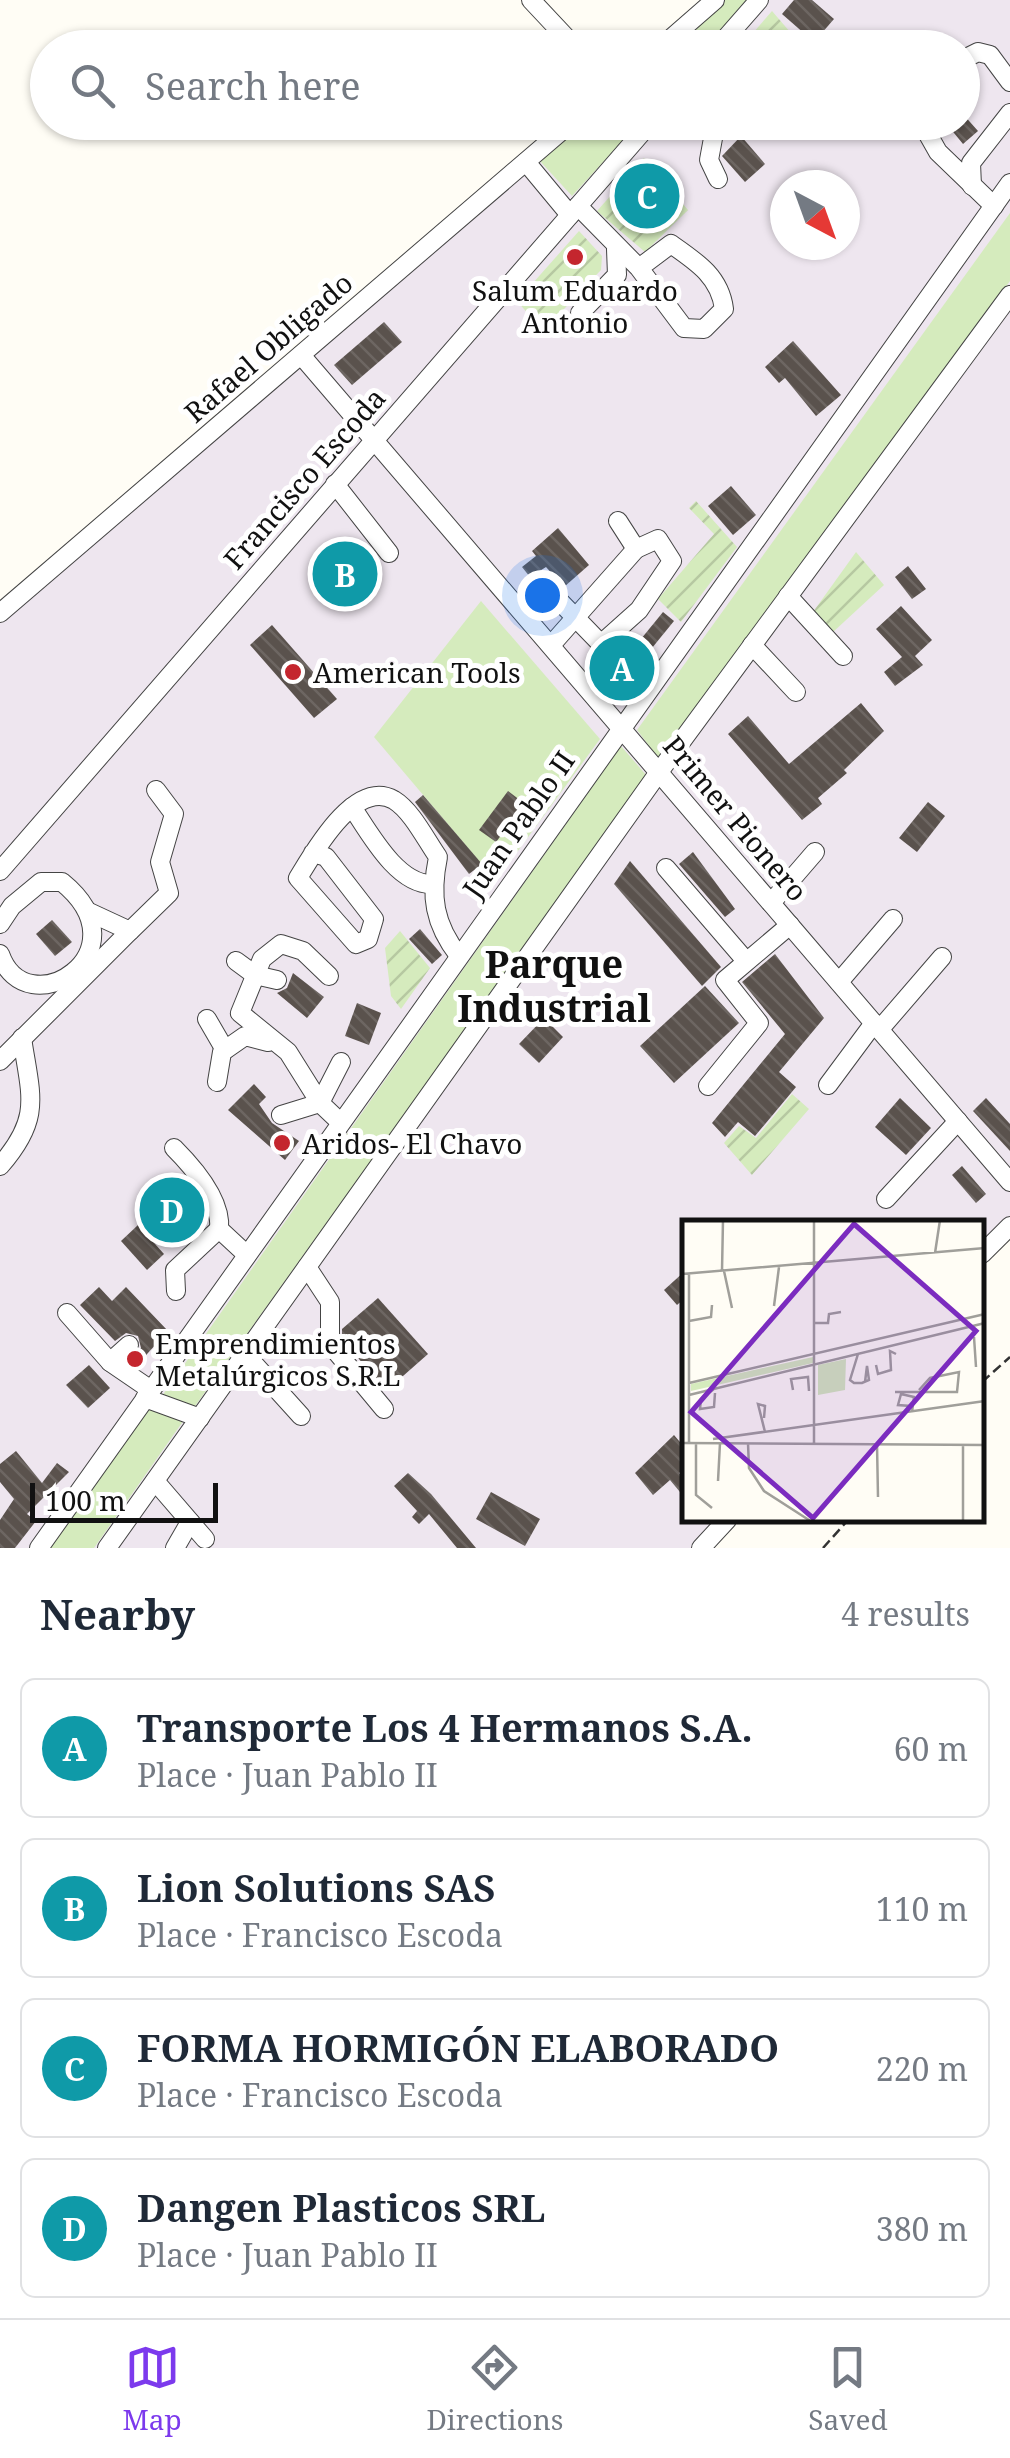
<!DOCTYPE html>
<meta charset="utf-8">
<style>
body{margin:0;font-family:"Noto Serif",serif;background:#f6f6f7;color:#1f2937}
.compass{position:absolute;left:770px;top:170px;width:90px;height:90px;border-radius:50%;background:#fff;box-shadow:0 2px 8px #0004;rotate:139deg}
.scale{position:absolute;left:30px;bottom:25px;width:188px;box-sizing:border-box;padding-left:10px;border:5px solid #111;border-top:0;font-size:28px;line-height:35px;white-space:nowrap;color:#111;-webkit-text-stroke:8px #fff;paint-order:stroke}
.you{position:absolute;left:542px;top:595px;width:35px;height:35px;margin:-25px;border:8px solid #fff;border-radius:50%;background:#1a73e8;box-shadow:0 0 0 15px #1a73e833}
.badge{display:grid;place-items:center;width:65px;height:65px;border-radius:50%;background:#7c3aed;color:#fff;font-size:32px;font-weight:700}
.pin{position:absolute;translate:-50% -50%;border:5px solid #fff;box-shadow:0 2px 10px #0006}
.list{margin:0;padding:0;list-style:none}
h2{display:flex;justify-content:space-between;align-items:center;height:130px;margin:0;padding:0 40px;font-size:42px}
h2 small{font-size:32px;font-weight:400;color:#747a83}
.list li{display:grid;grid-template-columns:65px 1fr auto;gap:30px;align-items:center;box-sizing:border-box;height:140px;margin:0 20px 20px;padding:0 20px;border:2px solid #e0e1e3;border-radius:15px}
.list b{display:block;font-size:38px;white-space:nowrap}
.list p{margin:0;font-size:32px;white-space:nowrap;color:#747a83}
.list em{font-size:32px;font-style:normal;color:#747a83}
.icon{flex:none;width:55px;height:55px;fill:none;stroke:currentColor;stroke-width:2;stroke-linecap:round;stroke-linejoin:round}
.map{position:relative;flex:none;width:1010px;height:1548px;overflow:hidden}
.search{position:absolute;background:#fff;box-shadow:0 2px 8px #0004;left:30px;right:30px;top:30px;height:110px;display:flex;align-items:center;gap:25px;box-sizing:border-box;padding:0 35px;border-radius:55px;color:#747a83;font-size:38px}
.sheet{height:770px;background:#fff}
nav{display:flex;justify-content:space-around;align-items:center;box-sizing:border-box;height:140px;border-top:2px solid #e0e1e3;background:#fff;font-size:28px;color:#747a83}
nav a{display:grid;justify-items:center;gap:5px}
nav .on{color:#7c3aed}
.map>svg:first-child{display:block}
</style>
<div class="map">
<svg width="1010" height="1548" viewBox="0 0 1010 1548">
<defs>
<pattern id="garden-furrows" width="10" height="10" patternUnits="userSpaceOnUse" patternTransform="scale(2.5)"><rect width="10" height="10" fill="#d5ebbd"/><path d="M-1 1l2-2M0 10L10 0M9 11l2-2" fill="none" stroke="#b6c8a1"/></pattern>
<pattern id="building-back-hatch" width="6" height="6" patternUnits="userSpaceOnUse" patternTransform="scale(2.5)"><rect width="6" height="6" fill="#5a524d"/><path d="M-1 5l2 2M0 0l6 6M5-1l2 2" fill="none" stroke="#6d6662"/></pattern>
</defs>
<rect width="100%" height="100%" fill="#fffdf5"/>
<path fill="#eee6ef" fill-rule="evenodd" d="M715,0H1010V1226L983,1254L982,1223H685V1520L727,1521L701,1548H0V613L572,123L962,122V48L660,47ZM785,185H845V245H785Z"/>
<g fill="#d5ebbd">
<path d="M723,0H750L707,47L668,48Z"/>
<path d="M581,123H639L572,196L539,160Z"/>
<path d="M1010,213V281L659,759L637,730Z"/>
<path d="M481,601L600,739L496,881L374,737Z"/>
<path d="M621,746L647,776L193,1409L162,1396Z"/>
<path d="M150,1406L184,1420L94,1548H50Z"/>
</g>
<g fill="url(#garden-furrows)">
<path d="M772,11L803,47H741Z"/>
<path d="M644,158L688,210L645,252L597,211Z"/>
<path d="M579,231L602,256L601,270L543,331L517,301Z"/>
<path d="M696,501L737,547L681,622L658,599L714,534L689,508Z"/>
<path d="M856,552L884,585L832,633L813,612Z"/>
<path d="M631,632L656,656L622,702L590,666Z"/>
<path d="M400,931L430,968L401,1009L391,996L385,948Z"/>
<path d="M792,1094L809,1109L752,1175L724,1143L739,1126L756,1138Z"/>
</g>
<g fill="url(#building-back-hatch)">
<path d="M794,0H812L834,19L814,42L782,14Z"/>
<path d="M962,113L978,131L963,144L945,122H962Z"/>
<path d="M741,136L765,164L745,182L722,156Z"/>
<path d="M648,181L662,193L647,211L632,199Z"/>
<path d="M384,322L402,342L352,385L334,365Z"/>
<path d="M793,341L841,395L816,416L785,378L779,383L765,367Z"/>
<path d="M731,486L756,515L733,535L708,506Z"/>
<path d="M558,528L589,565L564,587L546,567L530,577L522,567L536,556L532,551Z"/>
<path d="M335,540L377,588L355,607L313,559Z"/>
<path d="M908,566L926,589L912,599L895,577Z"/>
<path d="M901,606L932,640L915,656L923,665L895,686L884,672L902,657L876,629Z"/>
<path d="M663,612L674,621L652,648L641,639Z"/>
<path d="M272,625L337,699L314,718L250,645Z"/>
<path d="M625,653L637,667L618,682L607,669Z"/>
<path d="M861,703L884,731L844,770L847,773L818,798L822,804L802,820L728,734L748,716L789,764Z"/>
<path d="M508,791L525,804L496,842L479,830Z"/>
<path d="M423,795L482,864L469,874L415,802Z"/>
<path d="M928,802L945,816L917,852L899,838Z"/>
<path d="M693,852L735,909L725,917L679,864Z"/>
<path d="M630,861L721,967L702,986L614,884Z"/>
<path d="M52,920L72,942L55,956L36,934Z"/>
<path d="M420,929L442,955L432,964L409,939Z"/>
<path d="M775,954L824,1018L779,1072L796,1087L755,1136L738,1122L725,1137L712,1123L785,1034L742,982Z"/>
<path d="M293,973L324,997L307,1018L277,993L287,988Z"/>
<path d="M705,986L739,1023L674,1083L640,1046Z"/>
<path d="M357,1003L381,1013L369,1045L345,1036Z"/>
<path d="M544,1018L563,1037L539,1063L519,1044Z"/>
<path d="M254,1084L266,1097L259,1104L272,1123L299,1141L285,1160L228,1110Z"/>
<path d="M900,1098L931,1128L906,1155L875,1127Z"/>
<path d="M986,1098L1010,1124V1151L973,1111Z"/>
<path d="M962,1166L986,1194L976,1203L952,1175Z"/>
<path d="M162,1180L200,1224L182,1240L144,1196Z"/>
<path d="M138,1225L164,1254L147,1270L121,1241Z"/>
<path d="M685,1271V1298L677,1305L664,1290Z"/>
<path d="M99,1287L112,1301L126,1287L168,1331L137,1365L130,1361L141,1348L138,1336L126,1333L115,1341L80,1305Z"/>
<path d="M378,1298L428,1354L386,1391L342,1339V1329Z"/>
<path d="M89,1365L110,1388L88,1408L66,1385Z"/>
<path d="M674,1435L685,1448V1468L679,1473L685,1480V1498L670,1480L653,1495L635,1473Z"/>
<path d="M16,1451L42,1483L57,1463L69,1472L27,1514L36,1521L15,1548H0V1520L14,1499L0,1482V1464Z"/>
<path d="M408,1473L431,1494L476,1548H457L429,1514L419,1524L412,1517L417,1511L394,1486Z"/>
<path d="M491,1492L540,1519L525,1546L476,1519Z"/>
</g>
<g fill="none" stroke-linecap="round" stroke-linejoin="round">
<g stroke="#444" stroke-width="20">
<g id="minor">
<path d="M531,0L576,48"/>
<path d="M660,48L715,0"/>
<path d="M717,48L759,0"/>
<path d="M962,60L978,52L990,55L1010,82"/>
<path d="M716,122L709,160L718,179"/>
<path d="M744,122L755,130"/>
<path d="M921,122L938,152L994,206"/>
<path d="M526,162L570,215"/>
<path d="M972,186L971,163L1010,113"/>
<path d="M578,206L639,268L671,244C697,262 720,277 724,309L704,329L684,328L639,268"/>
<path d="M580,313L617,275L616,249"/>
<path d="M301,355L1010,1182"/>
<path d="M335,484L389,553"/>
<path d="M541,582L601,644L639,610L672,561L658,539L636,549L618,521"/>
<path d="M788,596L843,656"/>
<path d="M0,613L572,122"/>
<path d="M552,644L636,549"/>
<path d="M752,645L796,692"/>
<path d="M352,807C370,834 398,886 433,884"/>
<path d="M313,853L326,857L374,919L368,939L356,944L298,878C314,852 355,778 394,800C412,811 426,840 438,857C430,896 434,924 459,956"/>
<path d="M666,868L746,961"/>
<path d="M0,871L651,122"/>
<path d="M771,903L815,852"/>
<path d="M89,912L130,931L169,893L160,862L174,814L156,790"/>
<path d="M0,924L12,906L41,882H62C148,952 26,1029 0,954"/>
<path d="M236,961L255,975L277,980"/>
<path d="M839,982L893,919"/>
<path d="M207,1019L225,1050"/>
<path d="M880,1029L942,957"/>
<path d="M0,1061L130,931"/>
<path d="M217,1082L222,1052L245,1036L268,1042"/>
<path d="M828,1085L874,1023"/>
<path d="M708,1086L759,1023L725,980L790,925"/>
<path d="M281,1115L320,1103L288,1052L240,1013L262,959L281,944L303,951L329,976"/>
<path d="M340,1122L320,1103L341,1062"/>
<path d="M174,1148C193,1167 222,1201 219,1229"/>
<path d="M0,1166C42,1118 31,1097 22,1038"/>
<path d="M886,1199L958,1121"/>
<path d="M982,1254L1010,1226"/>
<path d="M307,1267L330,1302V1344L384,1409"/>
<path d="M176,1291L175,1270L219,1229L247,1255"/>
<path d="M67,1313L110,1362"/>
<path d="M129,1345L110,1362L151,1390"/>
<path d="M245,1354L301,1416"/>
<path d="M145,1398L200,1418"/>
<path d="M155,1481L205,1539"/>
<path d="M39,1548L1010,183"/>
<path d="M107,1548L659,772L1010,295"/>
<path d="M175,1548L190,1522"/>
<path d="M701,1548L727,1520"/>
</g>
</g>
<g stroke="#333" stroke-width="2.5" stroke-dasharray="10 5" stroke-linecap="butt">
<path d="M982,1382L1010,1357"/>
<path d="M823,1548L848,1520"/>
</g>
<use href="#minor" stroke="#fff" stroke-width="18"/>
</g>
<g fill="#c4262e" stroke="#fff" stroke-width="4">
<circle cx="575" cy="257" r="10"/>
<circle cx="293" cy="672" r="10"/>
<circle cx="282" cy="1143" r="10"/>
<circle cx="135" cy="1359" r="10"/>
</g>
<g text-anchor="middle" dominant-baseline="central" stroke-width="10" stroke-linejoin="round" paint-order="stroke">
<g font-size="28" fill="#111" stroke="#fff" text-anchor="start">
<text x="575" y="290" text-anchor="middle">Salum Eduardo<tspan x="575" dy="32">Antonio</tspan></text>
<text x="313" y="672">American Tools</text>
<text x="302" y="1143">Aridos- El Chavo</text>
<text x="155" y="1343">Emprendimientos<tspan x="155" dy="32">Metalúrgicos S.R.L</tspan></text>
</g>
<g font-size="28" fill="#111" stroke="#fff">
<text transform="translate(268 347) rotate(-41)">Rafael Obligado</text>
<text transform="translate(304 478) rotate(-49)">Francisco Escoda</text>
<text transform="translate(736 818) rotate(50)">Primer Pionero</text>
<text transform="translate(518 824) rotate(-55)">Juan Pablo II</text>
</g>
<g font-size="38" font-weight="bold" fill="#111" stroke="#fff">
<text x="554" y="963">Parque<tspan x="554" dy="44">Industrial</tspan></text>
</g>
</g>
<g transform="translate(682 1220)">
<rect width="302" height="302" fill="#fffdf5"/>
<path d="M131,137V143L9,171V164ZM164,139L163,170L136,175V145Z" fill="#d5ebbd"/>
<path fill="none" stroke="#a09f9a" stroke-width="2.5" d="M253,33L258,0M40,51L41,0M42,51L50,88M0,54L303,28M7,54V223M92,86L97,47M7,101L29,97L30,85M133,103H146L147,94L159,92M292,117L294,147M176,134L168,160L172,163H180L187,160L185,146L183,162M194,145L196,154L209,150L208,131L214,134M7,163L303,94M32,169L19,179L18,189L32,187L33,173M111,170L109,159L126,157L127,171M213,172H275L277,152L248,158L237,170M7,175L303,103M229,186L216,185L219,174L232,177L230,192M82,198L83,186L76,184L83,212M31,219L303,181M0,223L303,225M14,223V275L30,288M66,223L67,248L82,271L130,302M132,223V0M195,224L196,277M36,261L38,223M281,302V224"/>
<path fill="#7b2cbf" fill-opacity="0.15" stroke="#7b2cbf" stroke-width="5" d="M172,4L294,111L131,298L9,192Z"/>
<rect width="302" height="302" fill="none" stroke="#111" stroke-width="5"/>
</g>
</svg>
<svg class="compass" viewBox="-18 -18 36 36"><path d="M0-13l5 13h-10z" fill="#e53935"/><path d="M0 13l5-13h-10z" fill="#747a83"/></svg>
<div class="scale">100 m</div>
<div class="you"></div>
<div class="pin badge" style="left:622px;top:668px;background:#0f9aa8">A</div>
<div class="pin badge" style="left:345px;top:574px;background:#0f9aa8">B</div>
<div class="pin badge" style="left:647px;top:196px;background:#0f9aa8">C</div>
<div class="pin badge" style="left:172px;top:1210px;background:#0f9aa8">D</div>
<div class="search"><svg class="icon" aria-label="search" viewBox="0 0 24 24"><circle cx="10" cy="10" r="6"/><path d="M15 15l6 6"/></svg>Search here</div>
</div>
<section class="sheet">
<h2>Nearby<small>4 results</small></h2>
<ul class="list">
<li><span class="badge" style="background:#0f9aa8">A</span><div><b>Transporte Los 4 Hermanos S.A.</b><p>Place · Juan Pablo II</p></div><em>60 m</em></li>
<li><span class="badge" style="background:#0f9aa8">B</span><div><b>Lion Solutions SAS</b><p>Place · Francisco Escoda</p></div><em>110 m</em></li>
<li><span class="badge" style="background:#0f9aa8">C</span><div><b>FORMA HORMIGÓN ELABORADO</b><p>Place · Francisco Escoda</p></div><em>220 m</em></li>
<li><span class="badge" style="background:#0f9aa8">D</span><div><b>Dangen Plasticos SRL</b><p>Place · Juan Pablo II</p></div><em>380 m</em></li>
</ul>
</section>
<nav>
<a class="on"><svg class="icon" aria-label="map" viewBox="0 0 24 24"><path d="M3 6l6-2 6 2 6-2v14l-6 2-6-2-6 2zM9 4v14M15 6v14"/></svg>Map</a>
<a><svg class="icon" aria-label="directions" viewBox="0 0 24 24"><path d="M12 3l9 9-9 9-9-9zM9 14v-3h6M13 9l2 2-2 2"/></svg>Directions</a>
<a><svg class="icon" aria-label="saved" viewBox="0 0 24 24"><path d="M7 4h10v16l-5-4-5 4z"/></svg>Saved</a>
</nav>
